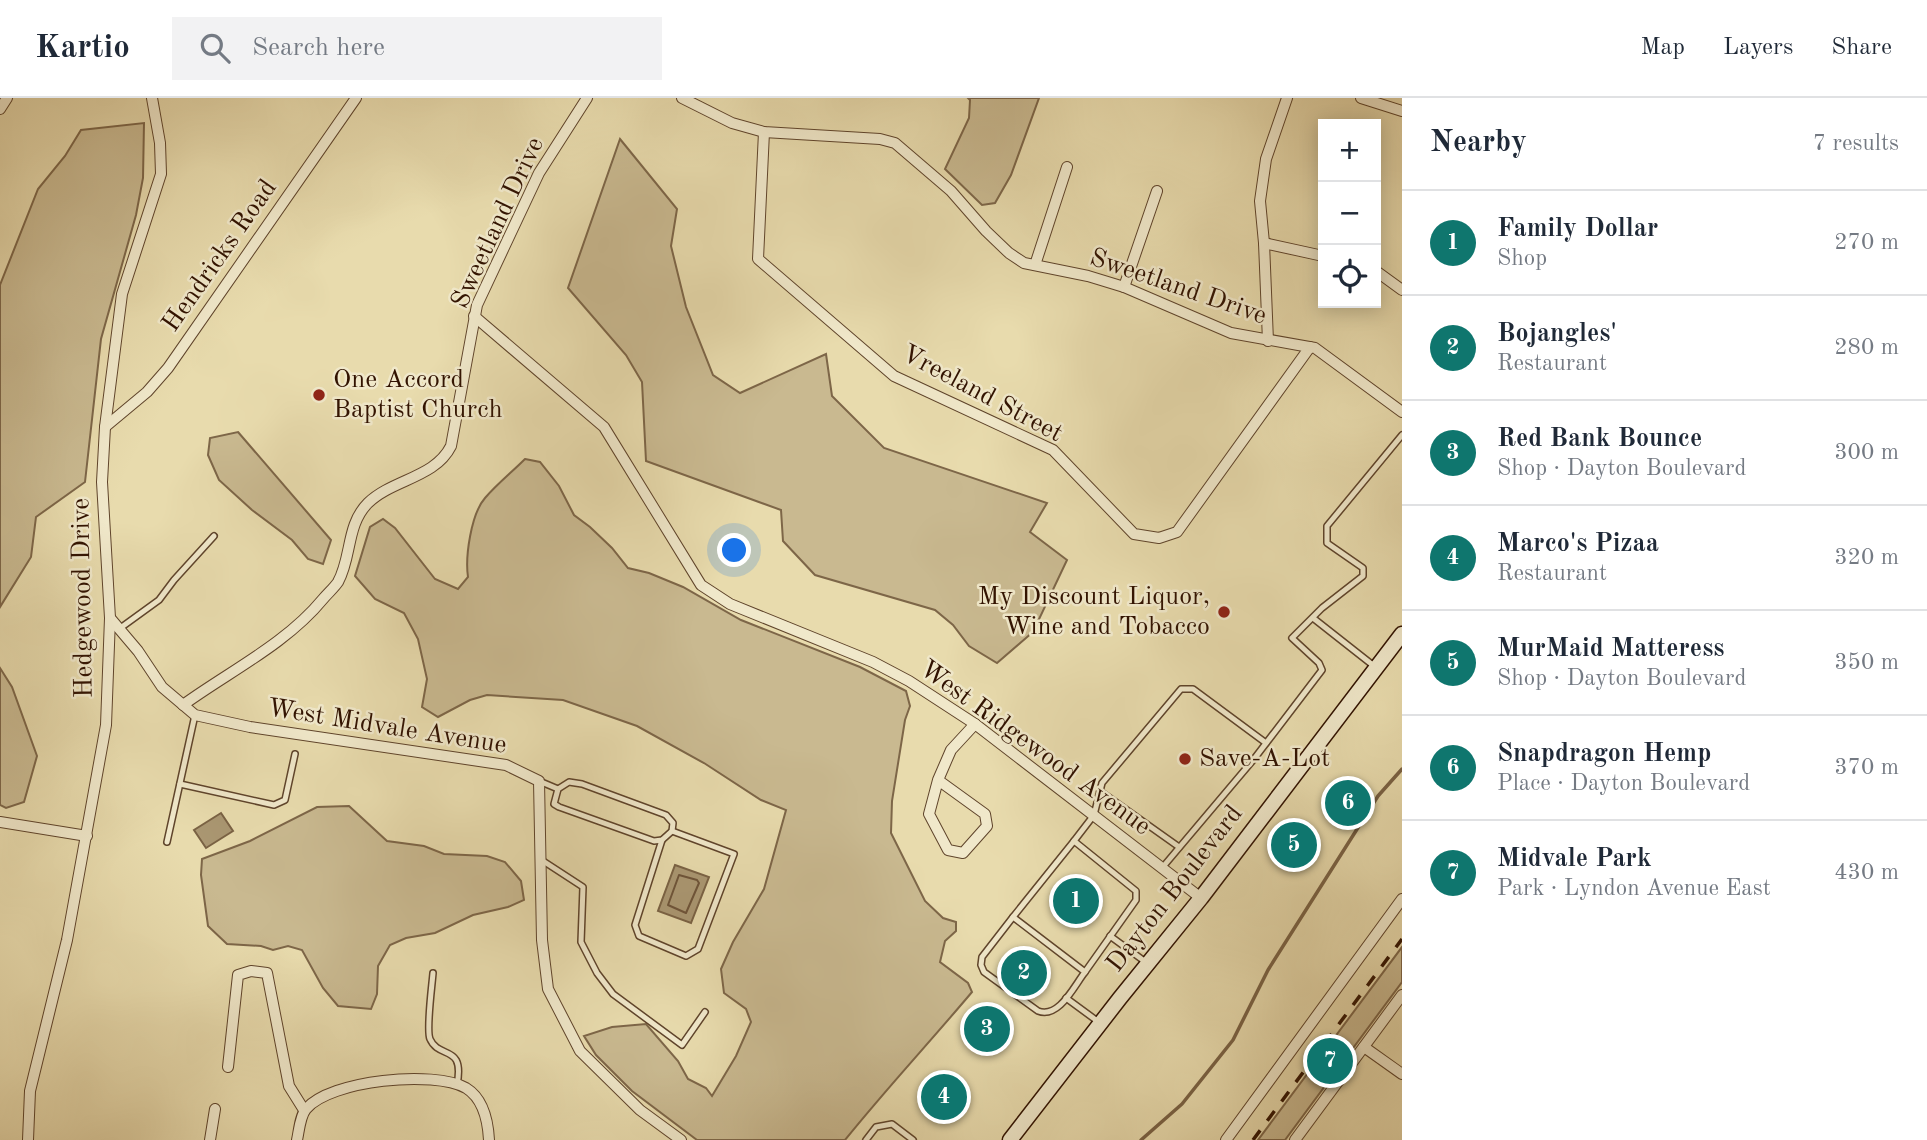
<!DOCTYPE html>
<meta charset="utf-8">
<style>
body{margin:0;font-family:"Old Standard TT",serif;background:#f2f2f3;color:#1f2937}
.controls{position:absolute;right:21px;top:21px;display:grid;overflow:hidden;border-radius:0px;box-shadow:0 4px 18px #0003}
.controls button{width:63px;height:63px;display:grid;place-items:center;padding:0;border:0;border-bottom:2px solid #e0e1e3;background:#fff;color:#1f2937;font:35px sans-serif}
.you{position:absolute;left:735px;top:453px;width:24px;height:24px;margin:-18px;border:5px solid #fff;border-radius:50%;background:#1a73e8;box-shadow:0 0 0 10px #1a73e833}
.badge{display:grid;place-items:center;width:46px;height:46px;border-radius:50%;background:#0f766e;color:#fff;font-size:23px;font-weight:700}
.pin{position:absolute;translate:-50% -50%;border:4px solid #fff;box-shadow:0 2px 7px #0006}
.list{margin:0;padding:0;list-style:none}
h2{display:flex;justify-content:space-between;align-items:center;height:91px;margin:0;padding:0 28px;font-size:30px}
h2 small{font-size:23px;font-weight:400;color:#747a83}
.list li{display:grid;grid-template-columns:46px 1fr auto;gap:21px;align-items:center;box-sizing:border-box;height:105px;padding:0 28px;border-top:2px solid #e0e1e3}
.list b{display:block;font-size:26px;white-space:nowrap}
.list p{margin:0;font-size:23px;white-space:nowrap;color:#747a83}
.list em{font-size:23px;font-style:normal;color:#747a83}
.icon{flex:none;width:38px;height:38px;fill:none;stroke:currentColor;stroke-width:2;stroke-linecap:round;stroke-linejoin:round}
.map{position:relative;flex:none;width:1402px;height:1042px;overflow:hidden}
header{display:flex;align-items:center;gap:42px;box-sizing:border-box;height:98px;padding:0 35px;background:#fff;border-bottom:2px solid #e0e1e3}
header strong{font-size:33px}
nav{display:flex;gap:38px;margin-inline-start:auto;font-size:24px}
.search{width:490px;height:63px;background:#f2f2f3;display:flex;align-items:center;gap:18px;box-sizing:border-box;padding:0 24px;border-radius:0px;color:#747a83;font-size:26px}
main{display:flex}
aside{flex:1;background:#fff}
.map>svg:first-child{display:block}
</style>
<header>
<strong>Kartio</strong>
<div class="search"><svg class="icon" aria-label="search" viewBox="0 0 24 24"><circle cx="10" cy="10" r="6"/><path d="M15 15l6 6"/></svg>Search here</div>
<nav><a>Map</a><a>Layers</a><a>Share</a></nav>
</header>
<main>
<div class="map">
<svg width="1402" height="1042" viewBox="0 0 1402 1042">
<rect width="100%" height="100%" fill="#e8dbad"/>
<filter id="stains"><feTurbulence type="fractalNoise" baseFrequency=".00286" numOctaves="4"/><feColorMatrix values="0 0 0 0 .2 0 0 0 0 .09 0 0 0 0 .02 0 0 0 .5 -.17"/></filter>
<radialGradient id="worn" r=".72"><stop offset=".6" stop-color="#630" stop-opacity="0"/><stop offset="1" stop-color="#630" stop-opacity=".3"/></radialGradient>
<g fill="#c9b990" stroke="#7d6648" stroke-width="2">
<path d="M968,0H1039L1011,77L995,105L982,107L945,71L969,20L970,2Z"/>
<path d="M144,25L143,80L136,117L101,241L85,384L36,419L31,459L0,509V187L38,91L65,58L81,32Z"/>
<path d="M620,41L677,111L671,148L686,209L713,277L740,295L826,256L832,298L884,350L1047,405L1030,434L1067,462L1033,534L997,565L969,548L953,527L935,512L815,477L783,443L781,412L646,363L642,284L626,257L568,190Z"/>
<path d="M238,334L331,442L323,466L308,461L292,442L252,412L219,382L208,357L210,340Z"/>
<path d="M525,361L540,364L559,388L574,417L590,429L612,450L628,470L649,475L683,489L741,522L860,569L906,593L910,608L905,622L892,703L891,735L925,803L943,820L956,824V833L945,843L940,864L968,885L972,894C930,944 886,991 845,1042H697L632,993L596,957L584,938L612,929L646,926L678,963L688,981L706,990L712,998L736,958L751,924L746,911L724,895L721,871L733,844L764,791L786,712L761,702L704,665L637,628L563,602L487,597L470,602L438,619L422,609L427,581L418,541L404,515L375,501L355,478L370,429L383,421L395,430L435,481L458,491L468,479C465,459 471,416 485,400C497,386 512,374 525,361Z"/>
<path d="M0,570L12,589L37,658L24,704L6,710L0,707Z"/>
<path d="M349,708L387,743L424,748L444,756L487,758L505,764L521,783L524,802L508,809L473,817L435,835L406,840L390,847L378,868L377,896L371,911L338,908L323,890L302,852L288,848L273,852L261,848L227,846L208,828L201,777L202,761L250,743L317,709Z"/>
<path d="M1402,849V884L1285,1042H1258Z"/>
</g>
<g fill="#aa9772" stroke="#7a6244" stroke-width="2">
<path d="M221,715L233,733L206,750L194,732Z"/>
<path d="M675,767L709,779L691,825L658,813Z"/>
</g>
<g fill="none" stroke-linecap="round" stroke-linejoin="round">
<path stroke="#6e5439" stroke-width="2" d="M679,777L697,782L699,785L686,815L668,807Z"/>
<path stroke="#7a6244" stroke-width="3.5" d="M1141,1042L1182,1006L1233,942L1268,872L1378,698L1402,671"/>
<g stroke="#5f442b" stroke-width="8">
<g id="service">
<path d="M1313,520L1374,568"/>
<path d="M119,531L159,502L174,482L214,438"/>
<path d="M539,683L558,691"/>
<path d="M569,684L582,686L666,717L673,725L672,733L662,742L654,743L559,709L554,706L558,691Z"/>
<path d="M180,686L274,707L285,702L295,656"/>
<path d="M1100,693L1179,749"/>
<path d="M662,742L635,827L639,838L686,858L698,851L734,756L672,733"/>
<path d="M1074,743L1094,717L1102,685L1181,591H1193L1266,645"/>
<path d="M167,744L195,617"/>
<path d="M540,761L583,789L581,844L597,875L613,896L682,947L705,914"/>
<path d="M1162,770L1254,661L1322,572L1319,565L1292,540L1322,510L1363,478V470L1327,445V428L1402,337"/>
<path d="M1013,819L1085,874C1074,888 1059,921 1038,913L984,874L981,867L982,859Z"/>
<path d="M1013,819L1074,743L1136,793V802L1085,874"/>
<path d="M1110,838L1147,865"/>
<path d="M433,875C432,888 426,932 430,941C439,962 465,945 457,987"/>
<path d="M1066,900L1100,925"/>
<path d="M866,1042L876,1029L892,1026L913,1042"/>
</g>
</g>
<g stroke="#5f442b" stroke-width="12">
<g id="minor">
<path d="M682,0L732,25L764,34L880,41L895,45L951,93L986,133L1009,155L1024,165L1088,178L1124,189L1231,235L1315,250L1402,314"/>
<path d="M1361,0L1402,13"/>
<path d="M0,11L7,0"/>
<path d="M764,34L758,161L894,278L1053,352L1134,436L1159,440L1177,434L1310,249"/>
<path d="M1264,145L1323,158"/>
<path d="M1035,167L1067,69"/>
<path d="M1376,173L1402,192"/>
<path d="M1124,189L1157,93"/>
<path d="M474,218L604,329L701,487L730,506L873,564L909,583L975,626L1201,800"/>
<path d="M1268,243L1264,145L1260,103L1266,61L1287,0"/>
<path d="M105,329L147,294L168,270L356,0"/>
<path d="M110,520L138,553L162,589L195,617L250,629L506,667L539,683L542,842L548,891L580,953L640,1012L681,1042"/>
<path d="M183,607C230,573 286,546 323,501C328,495 334,490 338,484C352,459 346,427 368,405C393,381 435,380 451,348L477,207L539,75L587,0"/>
<path d="M938,682L985,716L987,728L963,755L948,752L929,716L938,682L951,652L975,626"/>
<path d="M0,724L87,738"/>
<path d="M1364,949L1402,976"/>
<path d="M228,969L238,877L251,873L267,875L289,988L304,1012"/>
<path d="M28,1042L30,993L67,842L106,627L110,520L102,384L105,329L122,196L161,76L160,45L152,0"/>
<path d="M210,1042L215,1011"/>
<path d="M297,1042C299,1033 300,1018 306,1011C330,982 434,972 466,990C484,1001 488,1023 489,1042"/>
<path d="M1226,1042L1402,801"/>
<path d="M1295,1042L1402,897"/>
</g>
</g>
<g stroke="#311200" stroke-width="17">
<path id="secondary" d="M1010,1042L1120,900L1201,800L1402,536"/>
</g>
<use href="#service" stroke="#f0e8ca" stroke-width="5"/>
<use href="#minor" stroke="#f0e8ca" stroke-width="10"/>
<use href="#secondary" stroke="#f0e8ca" stroke-width="14"/>
<path stroke="#311200" stroke-width="3.5" stroke-dasharray="12 12" stroke-linecap="butt" d="M1253,1042L1402,841"/>
</g>
<g fill="#8f2418" stroke="#f0e8ca" stroke-width="2.5">
<circle cx="319" cy="297" r="7"/>
<circle cx="1224" cy="514" r="7"/>
<circle cx="1185" cy="661" r="7"/>
</g>
<g text-anchor="middle" dominant-baseline="central" stroke-width="5" stroke-linejoin="round" paint-order="stroke">
<g font-size="26" fill="#311200" stroke="#f0e8ca">
<text transform="translate(498 125) rotate(-65)">Sweetland Drive</text>
<text transform="translate(220 158) rotate(-55)">Hendricks Road</text>
<text transform="translate(1178 189) rotate(19)">Sweetland Drive</text>
<text transform="translate(982 296) rotate(28)">Vreeland Street</text>
<text transform="translate(83 500) rotate(-91)">Hedgewood Drive</text>
<text transform="translate(387 629) rotate(9)">West Midvale Avenue</text>
<text transform="translate(1035 650) rotate(36)">West Ridgewood Avenue</text>
<text transform="translate(1175 791) rotate(-52)">Dayton Boulevard</text>
</g>
<g font-size="26" fill="#311200" stroke="#f0e8ca" text-anchor="start">
<text x="333" y="282">One Accord<tspan x="333" dy="30">Baptist Church</tspan></text>
<text x="1210" y="499" text-anchor="end">My Discount Liquor,<tspan x="1210" dy="30">Wine and Tobacco</tspan></text>
<text x="1199" y="661">Save-A-Lot</text>
</g>
</g>
<rect width="100%" height="100%" filter="url(#stains)"/>
<rect width="100%" height="100%" fill="url(#worn)"/>
</svg>
<div class="controls">
<button>+</button>
<button>−</button>
<button><svg class="icon" aria-label="locate" viewBox="0 0 24 24"><circle cx="12" cy="12" r="6"/><path d="M12 2v4M12 18v4M2 12h4M18 12h4"/></svg></button>
</div>
<div class="you"></div>
<div class="pin badge" style="left:1076px;top:803px">1</div>
<div class="pin badge" style="left:1024px;top:875px">2</div>
<div class="pin badge" style="left:987px;top:931px">3</div>
<div class="pin badge" style="left:944px;top:999px">4</div>
<div class="pin badge" style="left:1294px;top:747px">5</div>
<div class="pin badge" style="left:1348px;top:705px">6</div>
<div class="pin badge" style="left:1330px;top:963px">7</div>
</div>
<aside>
<h2>Nearby<small>7 results</small></h2>
<ul class="list">
<li><span class="badge">1</span><div><b>Family Dollar</b><p>Shop</p></div><em>270 m</em></li>
<li><span class="badge">2</span><div><b>Bojangles'</b><p>Restaurant</p></div><em>280 m</em></li>
<li><span class="badge">3</span><div><b>Red Bank Bounce</b><p>Shop · Dayton Boulevard</p></div><em>300 m</em></li>
<li><span class="badge">4</span><div><b>Marco's Pizaa</b><p>Restaurant</p></div><em>320 m</em></li>
<li><span class="badge">5</span><div><b>MurMaid Matteress</b><p>Shop · Dayton Boulevard</p></div><em>350 m</em></li>
<li><span class="badge">6</span><div><b>Snapdragon Hemp</b><p>Place · Dayton Boulevard</p></div><em>370 m</em></li>
<li><span class="badge">7</span><div><b>Midvale Park</b><p>Park · Lyndon Avenue East</p></div><em>430 m</em></li>
</ul>
</aside>
</main>
